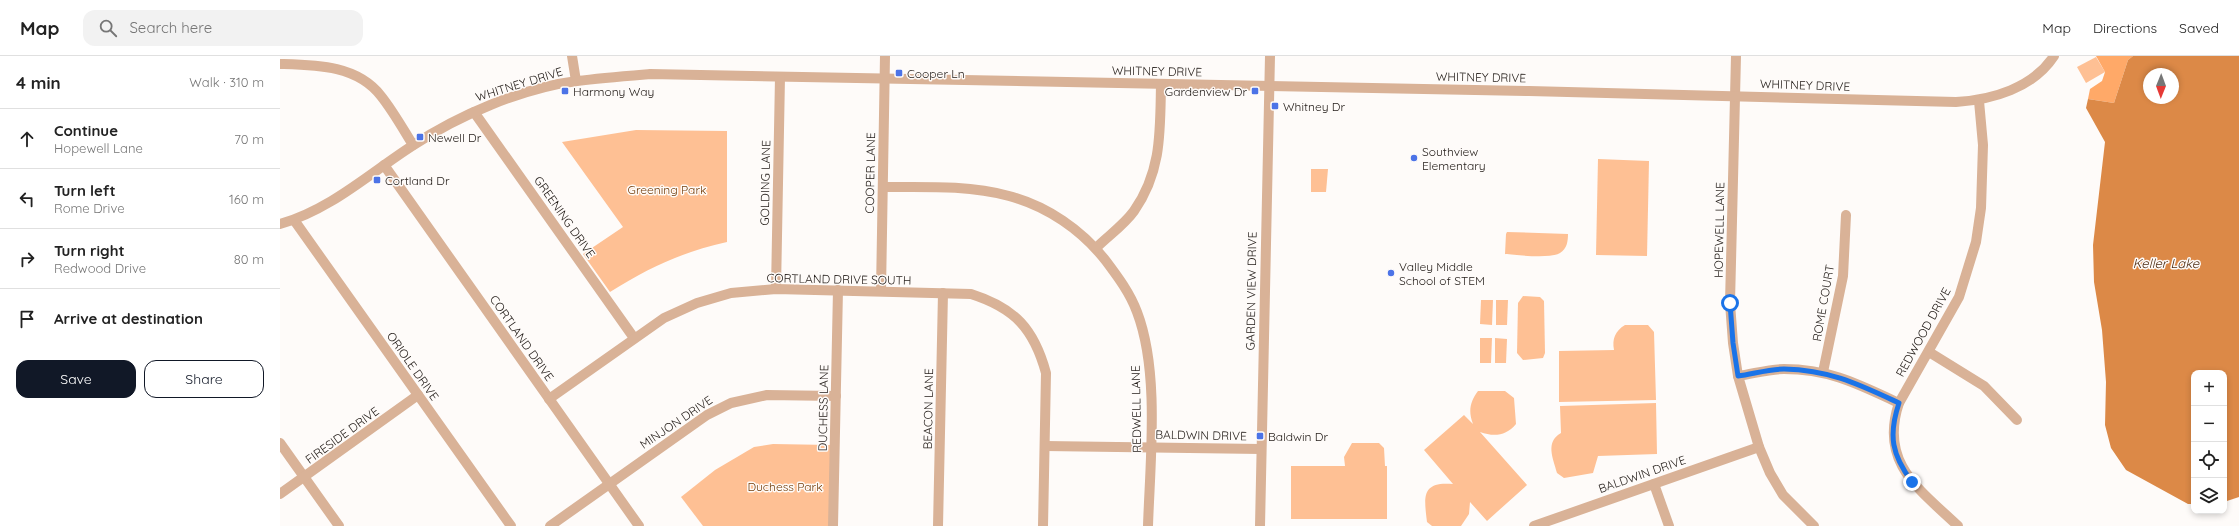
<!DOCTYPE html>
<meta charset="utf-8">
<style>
body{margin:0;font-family:Quicksand,sans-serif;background:#f2f2f2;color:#222}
.controls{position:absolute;right:12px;bottom:12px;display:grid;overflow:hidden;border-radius:8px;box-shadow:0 2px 6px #0003}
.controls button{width:36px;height:36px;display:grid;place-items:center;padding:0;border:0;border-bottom:1px solid #e0e0e0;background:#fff;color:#222;font:20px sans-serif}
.compass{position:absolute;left:1863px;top:12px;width:36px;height:36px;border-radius:50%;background:#fff;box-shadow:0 2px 6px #0003;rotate:181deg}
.stop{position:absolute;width:12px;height:12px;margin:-9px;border:3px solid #1a73e8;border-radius:50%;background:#fff}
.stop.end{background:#1a73e8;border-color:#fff;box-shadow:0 1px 4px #0008}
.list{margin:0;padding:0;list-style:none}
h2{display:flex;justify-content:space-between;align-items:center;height:52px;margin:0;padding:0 16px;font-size:17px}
h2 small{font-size:13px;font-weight:400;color:#767676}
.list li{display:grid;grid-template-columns:26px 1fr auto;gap:12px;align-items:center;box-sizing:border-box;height:60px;padding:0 16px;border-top:1px solid #e0e0e0}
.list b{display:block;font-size:15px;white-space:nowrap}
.list p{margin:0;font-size:13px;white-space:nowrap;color:#767676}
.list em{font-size:13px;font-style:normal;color:#767676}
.actions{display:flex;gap:8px;padding:12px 16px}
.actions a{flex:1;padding:9px 0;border:1px solid #111827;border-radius:12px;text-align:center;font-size:14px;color:#111827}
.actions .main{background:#111827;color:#fff}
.icon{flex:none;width:22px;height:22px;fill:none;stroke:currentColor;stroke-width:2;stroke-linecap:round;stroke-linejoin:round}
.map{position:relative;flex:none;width:1959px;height:470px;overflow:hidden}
header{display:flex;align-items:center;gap:24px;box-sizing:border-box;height:56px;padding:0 20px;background:#fff;border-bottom:1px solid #e0e0e0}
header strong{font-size:19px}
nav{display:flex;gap:22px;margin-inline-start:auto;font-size:14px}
.search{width:280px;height:36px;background:#f2f2f2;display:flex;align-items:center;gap:10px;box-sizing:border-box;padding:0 14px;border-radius:12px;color:#767676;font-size:15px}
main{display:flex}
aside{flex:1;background:#fff}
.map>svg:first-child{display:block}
</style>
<header>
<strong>Map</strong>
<div class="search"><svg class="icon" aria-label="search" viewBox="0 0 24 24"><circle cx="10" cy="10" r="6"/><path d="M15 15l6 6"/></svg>Search here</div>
<nav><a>Map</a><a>Directions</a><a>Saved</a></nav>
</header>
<main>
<aside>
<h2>4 min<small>Walk · 310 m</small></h2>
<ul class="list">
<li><svg class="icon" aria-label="ahead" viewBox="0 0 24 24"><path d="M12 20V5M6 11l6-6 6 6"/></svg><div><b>Continue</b><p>Hopewell Lane</p></div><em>70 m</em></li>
<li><svg class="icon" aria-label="left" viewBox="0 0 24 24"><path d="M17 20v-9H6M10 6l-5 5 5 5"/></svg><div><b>Turn left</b><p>Rome Drive</p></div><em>160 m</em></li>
<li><svg class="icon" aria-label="right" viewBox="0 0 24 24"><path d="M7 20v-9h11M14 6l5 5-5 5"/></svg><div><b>Turn right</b><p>Redwood Drive</p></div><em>80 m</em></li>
<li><svg class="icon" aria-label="arrive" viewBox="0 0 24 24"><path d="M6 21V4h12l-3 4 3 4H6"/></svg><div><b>Arrive at destination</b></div></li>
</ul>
<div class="actions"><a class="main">Save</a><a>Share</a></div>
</aside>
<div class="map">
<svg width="1959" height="470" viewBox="0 0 1959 470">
<rect width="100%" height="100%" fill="#fefbf9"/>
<g fill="#fec094">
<path d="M1816,1L1825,16L1806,27L1797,11Z"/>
<path d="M356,74L447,75V186C402,196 368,212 330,236L303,198L343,171L282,86Z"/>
<path d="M1318,103L1369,105L1367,200L1316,199Z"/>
<path d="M1031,113H1048L1046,136H1031Z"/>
<path d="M1227,176L1288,178C1288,185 1287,193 1280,197C1270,203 1237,199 1225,198L1226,178Z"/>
<path d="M1243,240L1260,241L1264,245L1265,297L1263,302L1243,304L1237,297L1238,247Z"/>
<path d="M1201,244H1213L1212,269L1200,268Z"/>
<path d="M1216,244H1228L1227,269H1216Z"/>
<path d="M1345,269H1368L1374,276L1376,344L1279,346V295L1334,294C1332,283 1335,275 1345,269Z"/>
<path d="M1200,282H1212L1211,307H1200Z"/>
<path d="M1215,282L1227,283L1226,307H1215Z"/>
<path d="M1198,335H1225L1234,342L1236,368C1226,380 1214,381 1200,376L1247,429L1207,465L1190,446L1189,458L1181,470H1152L1147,466C1144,441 1141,425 1173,428L1144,394L1184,359L1193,368C1188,355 1190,346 1198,335Z"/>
<path d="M1376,347L1377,398L1318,400L1313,417L1284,422L1277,417C1273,402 1265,386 1281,377L1280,350Z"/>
<path d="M1072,387H1099L1104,392L1105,410H1107V463H1011V410H1065L1064,401Z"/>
<path d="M493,388L551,389L550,470H423L401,441L435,414L474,391Z"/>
</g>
<path fill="#ffa968" d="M1816,0H1853L1848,4L1834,47L1808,43L1810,33L1822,25L1825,16Z"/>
<path fill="#dc8947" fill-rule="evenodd" d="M1853,0H1959V441L1944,446V317H1914V448H1908L1846,414L1831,392L1825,369L1826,326L1822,274L1814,226L1813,189L1825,86L1806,52L1808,43L1834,47L1848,4ZM1869,18H1893V42H1869Z"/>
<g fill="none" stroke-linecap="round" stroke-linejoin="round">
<g stroke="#d9b297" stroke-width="10">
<path d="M292,0L296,25"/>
<path d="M1456,0L1450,247L1453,287L1458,320L1479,391L1490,417L1503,439L1534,470"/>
<path d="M0,8C36,9 77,9 101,40C113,55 123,73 133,89"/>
<path d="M194,56L354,282"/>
<path d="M104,109L359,470"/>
<path d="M603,131C645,131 689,129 729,140C767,150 802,174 826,205C838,221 850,237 857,256C880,316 870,406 868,470"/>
<path d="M14,164L231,470"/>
<path d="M0,168C50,154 90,117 132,90C179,59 242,32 297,25C321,22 346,20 370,18L1249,35L1676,46C1712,44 1753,32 1774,0"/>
<path d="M816,192C828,180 844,169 854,155C882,115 880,75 881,28"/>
<path d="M496,233L500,21"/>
<path d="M601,235L605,0"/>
<path d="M1649,296L1704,330L1737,364"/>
<path d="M1543,316L1563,220L1566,159"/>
<path d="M1458,320C1473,318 1489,313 1504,313C1550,313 1578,328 1619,347"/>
<path d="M269,343L384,262L417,247L451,237L496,233L691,238C735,252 754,273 766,317L763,470"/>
<path d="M0,387L59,470"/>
<path d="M765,390L981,393"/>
<path d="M1374,428L1389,470"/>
<path d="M0,438L138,339"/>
<path d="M270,470L427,359L451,347L487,339L556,340"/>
<path d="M553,470L558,234"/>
<path d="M658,470L663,237"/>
<path d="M980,470L990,0"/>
<path d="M1254,470L1479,391"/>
<path d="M1678,470C1639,433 1599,407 1619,347L1679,241L1696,186L1701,152L1703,89L1699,45"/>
</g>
</g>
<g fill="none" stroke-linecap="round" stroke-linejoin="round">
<path stroke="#1a73e8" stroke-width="5" d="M1450,247L1453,287L1458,320C1473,318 1489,313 1504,313C1550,314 1578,328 1619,347C1608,380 1612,399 1632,426"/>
</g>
<g fill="#4c73e7" stroke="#fefbf9" stroke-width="1.5">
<rect x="615" y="13" width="8" height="8" rx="2"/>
<rect x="281" y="31" width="8" height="8" rx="2"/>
<rect x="971" y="31" width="8" height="8" rx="2"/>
<rect x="991" y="46" width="8" height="8" rx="2"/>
<rect x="136" y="77" width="8" height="8" rx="2"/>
<circle cx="1134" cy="102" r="4"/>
<rect x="93" y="120" width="8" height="8" rx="2"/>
<circle cx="1111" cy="217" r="4"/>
<rect x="976" y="376" width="8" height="8" rx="2"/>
</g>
<g text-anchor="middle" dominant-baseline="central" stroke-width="3" stroke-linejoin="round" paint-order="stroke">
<g font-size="12" fill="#27211d" stroke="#fefbf9">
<text transform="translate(877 15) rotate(1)">WHITNEY DRIVE</text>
<text transform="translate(1201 21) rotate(1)">WHITNEY DRIVE</text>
<text transform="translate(239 28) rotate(-17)">WHITNEY DRIVE</text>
<text transform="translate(1525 29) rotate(2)">WHITNEY DRIVE</text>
<text transform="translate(590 117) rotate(-89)">COOPER LANE</text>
<text transform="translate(485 127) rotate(-89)">GOLDING LANE</text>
<text transform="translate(285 161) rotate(55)">GREENING DRIVE</text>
<text transform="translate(1439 174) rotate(-89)">HOPEWELL LANE</text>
<text transform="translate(559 223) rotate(1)">CORTLAND DRIVE SOUTH</text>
<text transform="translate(971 235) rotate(-89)">GARDEN VIEW DRIVE</text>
<text transform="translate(1543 247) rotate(-80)">ROME COURT</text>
<text transform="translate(1643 276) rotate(-61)">REDWOOD DRIVE</text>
<text transform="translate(242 282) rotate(55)">CORTLAND DRIVE</text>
<text transform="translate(133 310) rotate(55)">ORIOLE DRIVE</text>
<text transform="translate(543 352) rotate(-89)">DUCHESS LANE</text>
<text transform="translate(648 353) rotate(-89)">BEACON LANE</text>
<text transform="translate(856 353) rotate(-91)">REDWELL LANE</text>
<text transform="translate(396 366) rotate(-34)">MINJON DRIVE</text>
<text transform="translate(62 379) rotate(-36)">FIRESIDE DRIVE</text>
<text transform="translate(921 379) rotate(1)">BALDWIN DRIVE</text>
<text transform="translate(1362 418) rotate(-19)">BALDWIN DRIVE</text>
</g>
<g font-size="12" fill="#27211d" stroke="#fefbf9" text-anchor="start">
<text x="627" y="17">Cooper Ln</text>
<text x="293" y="35">Harmony Way</text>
<text x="967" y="35" text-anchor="end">Gardenview Dr</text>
<text x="1003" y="50">Whitney Dr</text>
<text x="148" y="81">Newell Dr</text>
<text x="1142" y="95">Southview<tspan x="1142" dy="14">Elementary</tspan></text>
<text x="105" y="124">Cortland Dr</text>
<text x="1119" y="210">Valley Middle<tspan x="1119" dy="14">School of STEM</tspan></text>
<text x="988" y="380">Baldwin Dr</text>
</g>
<g font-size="12" fill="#713b07" stroke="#fefbf9">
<text x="387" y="133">Greening Park</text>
<text x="505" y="430">Duchess Park</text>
</g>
<g font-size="13" font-style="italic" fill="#4f2d12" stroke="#fefbf9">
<text x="1886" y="207">Keller Lake</text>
</g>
</g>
</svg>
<div class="controls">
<button>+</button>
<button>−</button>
<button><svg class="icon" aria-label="locate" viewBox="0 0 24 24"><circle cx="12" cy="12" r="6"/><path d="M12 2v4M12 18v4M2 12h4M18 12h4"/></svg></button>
<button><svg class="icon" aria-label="layers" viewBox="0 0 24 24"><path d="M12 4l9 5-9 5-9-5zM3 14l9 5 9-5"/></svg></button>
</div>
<svg class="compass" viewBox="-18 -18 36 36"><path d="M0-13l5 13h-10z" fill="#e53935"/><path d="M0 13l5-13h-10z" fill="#767676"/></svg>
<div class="stop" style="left:1450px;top:247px"></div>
<div class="stop end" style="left:1632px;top:426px"></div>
</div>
</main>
